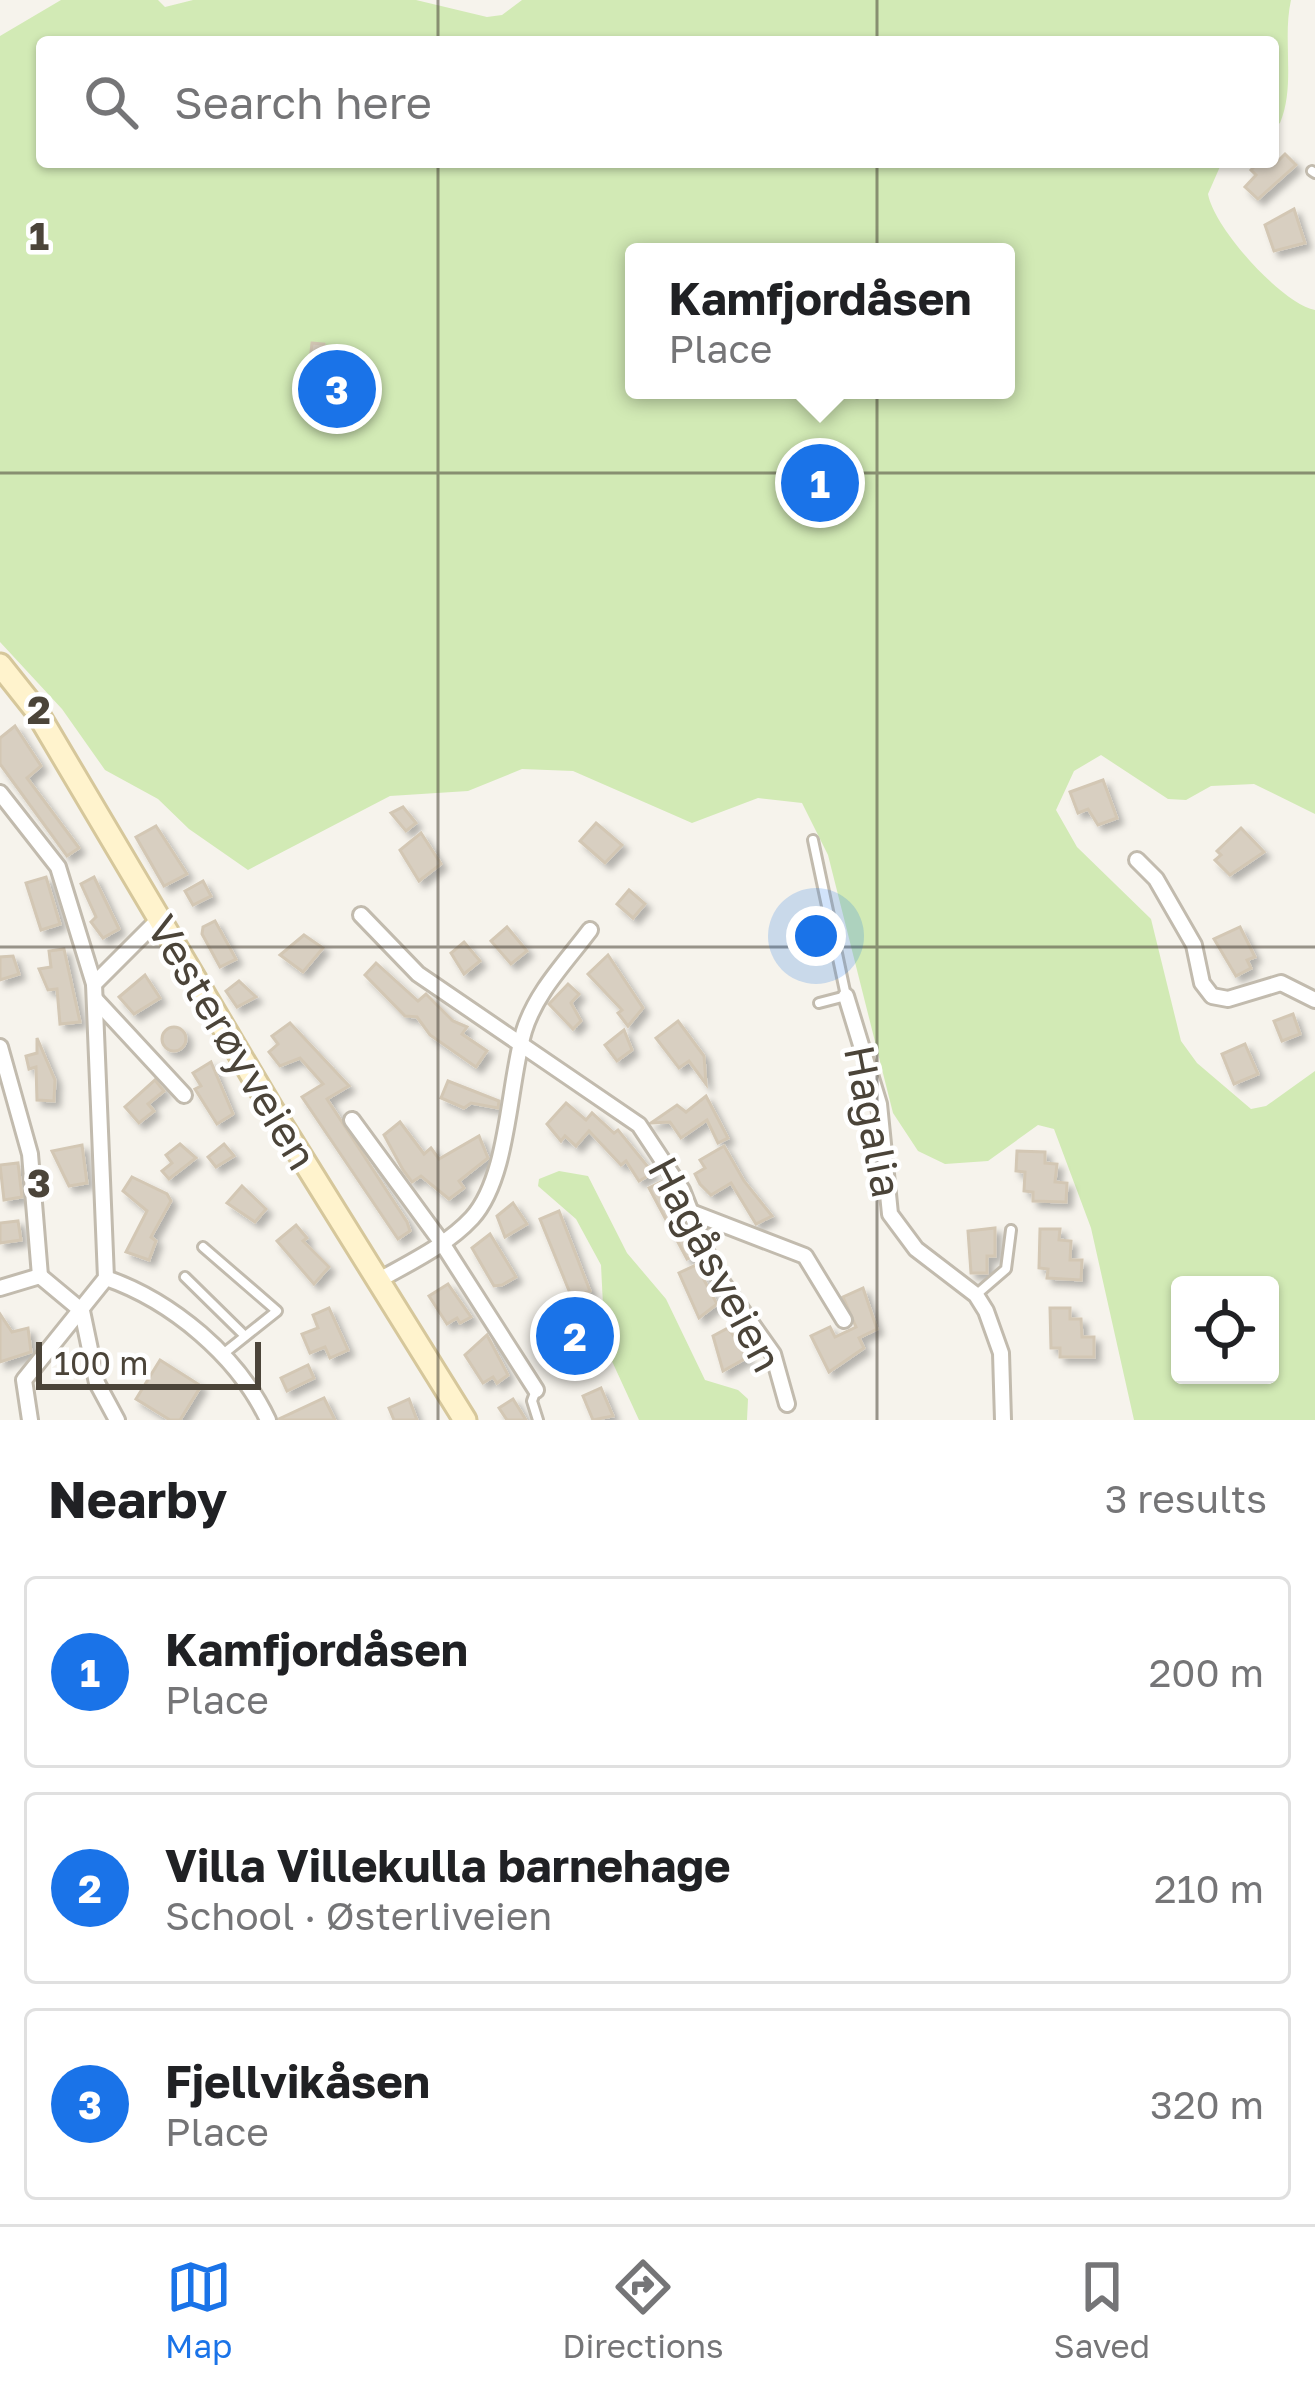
<!DOCTYPE html>
<meta charset="utf-8">
<style>
body{margin:0;font-family:"Golos Text",sans-serif;background:#f6f6f6;color:#202124}
.controls{position:absolute;right:36px;bottom:36px;display:grid;overflow:hidden;border-radius:12px;box-shadow:0 3px 9px #0004}
.controls button{width:108px;height:108px;display:grid;place-items:center;padding:0;border:0;border-bottom:3px solid #e0e0e0;background:#fff;color:#202124;font:60px sans-serif}
.scale{position:absolute;left:36px;bottom:30px;width:225px;box-sizing:border-box;padding-left:12px;border:6px solid #4b4439;border-top:0;font-size:33px;line-height:42px;white-space:nowrap;color:#4b4439;-webkit-text-stroke:9px #fff;paint-order:stroke}
.you{position:absolute;left:816px;top:936px;width:42px;height:42px;margin:-30px;border:9px solid #fff;border-radius:50%;background:#1a73e8;box-shadow:0 0 0 18px #1a73e833}
.badge{display:grid;place-items:center;width:78px;height:78px;border-radius:50%;background:#1a73e8;color:#fff;font-size:39px;font-weight:700}
.pin{position:absolute;translate:-50% -50%;border:6px solid #fff;box-shadow:0 3px 12px #0006}
.popup{position:absolute;left:625px;top:243px;width:390px;height:156px;box-sizing:border-box;display:grid;place-content:center;border-radius:12px;background:#fff;filter:drop-shadow(0 3px 9px #0005);font-size:39px;white-space:nowrap;color:#757577}
.popup b{font-size:45px;color:#202124}
.popup::after{content:'';position:absolute;left:50%;top:100%;margin-left:-24px;border:24px solid transparent;border-top-color:#fff}
.list{margin:0;padding:0;list-style:none}
h2{display:flex;justify-content:space-between;align-items:center;height:156px;margin:0;padding:0 48px;font-size:51px}
h2 small{font-size:39px;font-weight:400;color:#757577}
.list li{display:grid;grid-template-columns:78px 1fr auto;gap:36px;align-items:center;box-sizing:border-box;height:192px;margin:0 24px 24px;padding:0 24px;border:3px solid #e0e0e0;border-radius:12px}
.list b{display:block;font-size:45px;white-space:nowrap}
.list p{margin:0;font-size:39px;white-space:nowrap;color:#757577}
.list em{font-size:39px;font-style:normal;color:#757577}
.icon{flex:none;width:66px;height:66px;fill:none;stroke:currentColor;stroke-width:2;stroke-linecap:round;stroke-linejoin:round}
.map{position:relative;flex:none;width:1315px;height:1420px;overflow:hidden}
.search{position:absolute;background:#fff;box-shadow:0 3px 9px #0004;left:36px;right:36px;top:36px;height:132px;display:flex;align-items:center;gap:30px;box-sizing:border-box;padding:0 42px;border-radius:12px;color:#757577;font-size:45px}
.sheet{height:804px;background:#fff}
nav{display:flex;justify-content:space-around;align-items:center;box-sizing:border-box;height:168px;border-top:3px solid #e0e0e0;background:#fff;font-size:33px;color:#757577}
nav a{display:grid;justify-items:center;gap:6px}
nav .on{color:#1a73e8}
.map>svg:first-child{display:block}
</style>
<div class="map">
<svg width="1315" height="1420" viewBox="0 0 1315 1420">
<defs>
<filter id="shadow"><feDropShadow dx="5.5" dy="5.5" stdDeviation="3" flood-color="#0004"/></filter>
</defs>
<rect width="100%" height="100%" fill="#f6f3ec"/>
<g fill="#d2eab5" fill-rule="evenodd">
<path d="M61,0H158L165,7L193,0H416L487,17L502,15L522,0H1291C1282,40 1296,85 1280,123L1273,127V42H42V162H1222L1208,194C1214,228 1282,304 1315,310V814L1254,784L1211,786L1186,800L1168,799L1101,755L1074,771L1056,810L1077,847L1151,919L1181,1041L1197,1063L1251,1109L1266,1106L1315,1071V1420H1134L1091,1228L1054,1129L1038,1125L988,1161L945,1164L918,1151L893,1113L828,855L802,803L758,798L692,823L573,771L522,769L468,791L390,796L248,870L189,829L158,799L105,770L62,709L0,642V36ZM634,252H1006V390H634ZM1180,1285H1270V1375H1180Z"/>
<path d="M559,1171L588,1176L627,1253L666,1299L705,1380L738,1390L748,1399L747,1420H639L605,1346L601,1265L576,1219L538,1186L539,1179Z"/>
</g>
<g fill="#d8cfc1" stroke="#d3c7b4" stroke-width="3" filter="url(#shadow)">
<path d="M1285,154L1296,165L1258,199L1245,187L1256,175L1251,170L1259,162L1275,164Z"/>
<path d="M1294,209L1305,243L1274,251L1265,225Z"/>
<path d="M312,343L324,344L321,370L309,369Z"/>
<path d="M15,726L41,766L27,778L79,848L67,856L0,764V738Z"/>
<path d="M1103,780L1117,818L1098,825L1088,809L1078,813L1070,792Z"/>
<path d="M403,807L416,823L406,831L391,813Z"/>
<path d="M596,823L622,845L605,863L580,841Z"/>
<path d="M156,826L187,874L164,886L136,837Z"/>
<path d="M1241,828L1264,852L1230,875L1215,860L1221,855L1217,851Z"/>
<path d="M421,833L441,864L419,881L400,850Z"/>
<path d="M46,877L60,924L41,930L26,883Z"/>
<path d="M94,877L119,929L103,938L91,922L96,917L81,884Z"/>
<path d="M203,881L211,896L193,905L185,891Z"/>
<path d="M629,890L645,904L633,918L617,904Z"/>
<path d="M215,921L236,959L220,967L202,934L203,927Z"/>
<path d="M507,927L527,951L511,964L491,941Z"/>
<path d="M1240,927L1255,957L1247,960L1251,968L1236,976L1214,939Z"/>
<path d="M304,935L323,948L303,972L280,955Z"/>
<path d="M464,942L480,961L464,974L451,953Z"/>
<path d="M64,949L80,1022L60,1024L57,989L48,990L39,969L51,967L49,951Z"/>
<path d="M608,955L643,1008L628,1026L618,1013L622,1010L588,974Z"/>
<path d="M13,956L19,974L0,980V957Z"/>
<path d="M376,963L418,1001L426,994L453,1021L467,1027L462,1034L487,1051L476,1067L430,1035L417,1017L405,1016L365,975Z"/>
<path d="M145,975L160,998L134,1014L119,997Z"/>
<path d="M239,981L256,997L237,1007L226,991Z"/>
<path d="M568,984L579,994L571,1003L581,1021L573,1029L549,1004Z"/>
<path d="M1293,1014L1300,1034L1282,1041L1274,1021Z"/>
<path d="M678,1021L704,1056L706,1084L689,1061L679,1068L656,1038Z"/>
<path d="M290,1023L349,1086L327,1099L407,1222L410,1231L398,1239L302,1097L323,1084L300,1058L280,1066L269,1052L278,1044L272,1036Z"/>
<circle cx="174" cy="1039" r="12"/>
<path d="M624,1030L632,1050L617,1061L605,1045Z"/>
<path d="M37,1038L55,1080L54,1101L37,1100L36,1067L29,1069L26,1056L37,1053Z"/>
<path d="M1245,1044L1258,1074L1234,1084L1222,1054Z"/>
<path d="M211,1062L233,1114L217,1124L195,1089L201,1086L193,1073Z"/>
<path d="M155,1080L164,1091L148,1104L154,1111L139,1123L125,1107Z"/>
<path d="M448,1081L499,1101L498,1108L471,1103L464,1108L441,1098Z"/>
<path d="M706,1096L728,1138L718,1143L707,1120L681,1138L670,1122L651,1123L677,1105L686,1112Z"/>
<path d="M566,1103L586,1120L592,1113L614,1133L618,1130L653,1173L639,1181L626,1161L621,1165L589,1131L576,1146L565,1136L561,1141L547,1124Z"/>
<path d="M400,1122L424,1154L431,1148L439,1159L479,1136L488,1158L459,1181L464,1188L449,1199L421,1176L412,1182L403,1170L384,1135Z"/>
<path d="M180,1144L196,1158L169,1179L162,1171L172,1163L166,1155Z"/>
<path d="M224,1144L234,1156L216,1167L208,1157Z"/>
<path d="M82,1145L87,1183L69,1186L52,1151Z"/>
<path d="M724,1146L744,1181L772,1216L756,1224L731,1183L711,1195L700,1184L695,1174L705,1168L700,1160Z"/>
<path d="M1017,1151L1045,1152V1163L1057,1164L1055,1182L1067,1183L1066,1202L1033,1201V1192L1024,1191L1025,1172L1016,1171Z"/>
<path d="M18,1163L22,1197L4,1200L0,1165Z"/>
<path d="M132,1177L167,1194L171,1201L151,1237L156,1241L149,1260L126,1252L147,1211L123,1191Z"/>
<path d="M663,1181L696,1255L687,1259L649,1188Z"/>
<path d="M242,1186L266,1209L255,1222L227,1203Z"/>
<path d="M513,1203L527,1224L505,1237L497,1216Z"/>
<path d="M559,1211L590,1291L572,1298L540,1219Z"/>
<path d="M18,1221L21,1240L0,1243V1223Z"/>
<path d="M296,1225L307,1238L303,1241L329,1267L314,1284L277,1241Z"/>
<path d="M995,1228V1256H987V1273H971L968,1231Z"/>
<path d="M1040,1229H1060L1059,1240L1071,1241L1070,1260H1082L1081,1280L1047,1278L1048,1269L1039,1268Z"/>
<path d="M490,1234L516,1277L502,1285L494,1286L472,1248Z"/>
<path d="M696,1265L717,1304L699,1318L679,1273Z"/>
<path d="M448,1284L471,1317L460,1323L457,1318L447,1324L429,1296Z"/>
<path d="M863,1288L877,1329L859,1338L864,1348L829,1372L811,1336L830,1327L835,1337L856,1327L843,1297Z"/>
<path d="M329,1308L348,1350L330,1358L325,1347L310,1353L302,1334L318,1328L313,1315Z"/>
<path d="M1050,1308H1070V1319H1081L1082,1337H1094V1357H1060V1348H1051Z"/>
<path d="M0,1314L12,1332L28,1328L31,1352L0,1362Z"/>
<path d="M576,1322L585,1323L592,1341L567,1351L553,1331Z"/>
<path d="M728,1328L748,1357L723,1371L713,1336Z"/>
<path d="M487,1335L508,1375L497,1383L493,1377L483,1383L465,1355Z"/>
<path d="M160,1360L201,1386L180,1420H170L136,1399Z"/>
<path d="M308,1365L314,1378L287,1391L281,1378Z"/>
<path d="M601,1388L613,1416L593,1420L583,1396Z"/>
<path d="M324,1398L335,1420H279V1419Z"/>
<path d="M409,1399L417,1420H394L389,1408Z"/>
<path d="M513,1399L526,1420H507L499,1408Z"/>
</g>
<g fill="none" stroke-linecap="round" stroke-linejoin="round">
<g stroke="#c2bbae" stroke-width="14">
<g id="service">
<path d="M1312,171L1315,173"/>
<path d="M813,840L846,996L819,1003"/>
<path d="M203,1247L277,1311L223,1354"/>
<path d="M185,1277L245,1336"/>
<path d="M977,1294L1006,1269L1011,1230"/>
<path d="M536,1390L532,1401L538,1420"/>
</g>
</g>
<g stroke="#c2bbae" stroke-width="20">
<g id="minor">
<path d="M0,793L58,867L94,984L106,1278L24,1380L30,1420"/>
<path d="M1137,860L1156,879L1194,945L1202,983L1212,996L1228,999L1281,983L1315,1000"/>
<path d="M361,915L418,974L639,1125L682,1190L714,1271L773,1354L787,1404"/>
<path d="M94,984L158,920"/>
<path d="M846,996L879,1104L890,1214L916,1249L976,1295L986,1311L1001,1353L1003,1420"/>
<path d="M95,999L184,1095"/>
<path d="M0,1047L30,1154L40,1276"/>
<path d="M352,1120L442,1243L536,1390"/>
<path d="M691,1212L805,1256L844,1320"/>
<path d="M106,1278C172,1301 238,1356 268,1420"/>
<path d="M379,1280C411,1262 447,1245 472,1218C509,1177 508,1086 524,1031C536,992 566,962 590,930"/>
<path d="M0,1288L40,1276L82,1311"/>
<path d="M82,1311L97,1383L117,1420"/>
</g>
</g>
<g stroke="#d6c79b" stroke-width="27">
<path id="secondary" d="M0,665L35,709L279,1121L465,1420"/>
</g>
<use href="#service" stroke="#fff" stroke-width="8"/>
<use href="#minor" stroke="#fff" stroke-width="14"/>
<use href="#secondary" stroke="#fff3cd" stroke-width="21"/>
</g>
<path fill="none" stroke="#4b4439" stroke-width="3" stroke-opacity="0.55" d="M438,0V42M877,0V42M438,162V1420M877,162V1420M0,473H1315M0,947H1315"/>
<g text-anchor="middle" dominant-baseline="central" stroke-width="9" stroke-linejoin="round" paint-order="stroke">
<g font-size="42" fill="#4b4439" stroke="#fff">
<text transform="translate(233 1042) rotate(59)">Vesterøyveien</text>
<text transform="translate(874 1121) rotate(79)">Hagalia</text>
<text transform="translate(716 1264) rotate(62)">Hagåsveien</text>
</g>
</g>
<g font-size="39" text-anchor="middle" font-weight="bold" fill="#4b4439" stroke="#fff" stroke-width="9" stroke-linejoin="round" paint-order="stroke">
<text x="39" y="250">1</text>
<text x="39" y="724">2</text>
<text x="39" y="1197">3</text>
</g>
</svg>
<div class="controls">
<button><svg class="icon" aria-label="locate" viewBox="0 0 24 24"><circle cx="12" cy="12" r="6"/><path d="M12 2v4M12 18v4M2 12h4M18 12h4"/></svg></button>
</div>
<div class="scale">100 m</div>
<div class="you"></div>
<div class="pin badge" style="left:820px;top:483px">1</div>
<div class="popup"><b>Kamfjordåsen</b>Place</div>
<div class="pin badge" style="left:575px;top:1336px">2</div>
<div class="pin badge" style="left:337px;top:389px">3</div>
<div class="search"><svg class="icon" aria-label="search" viewBox="0 0 24 24"><circle cx="10" cy="10" r="6"/><path d="M15 15l6 6"/></svg>Search here</div>
</div>
<section class="sheet">
<h2>Nearby<small>3 results</small></h2>
<ul class="list">
<li><span class="badge">1</span><div><b>Kamfjordåsen</b><p>Place</p></div><em>200 m</em></li>
<li><span class="badge">2</span><div><b>Villa Villekulla barnehage</b><p>School · Østerliveien</p></div><em>210 m</em></li>
<li><span class="badge">3</span><div><b>Fjellvikåsen</b><p>Place</p></div><em>320 m</em></li>
</ul>
</section>
<nav>
<a class="on"><svg class="icon" aria-label="map" viewBox="0 0 24 24"><path d="M3 6l6-2 6 2 6-2v14l-6 2-6-2-6 2zM9 4v14M15 6v14"/></svg>Map</a>
<a><svg class="icon" aria-label="directions" viewBox="0 0 24 24"><path d="M12 3l9 9-9 9-9-9zM9 14v-3h6M13 9l2 2-2 2"/></svg>Directions</a>
<a><svg class="icon" aria-label="saved" viewBox="0 0 24 24"><path d="M7 4h10v16l-5-4-5 4z"/></svg>Saved</a>
</nav>
